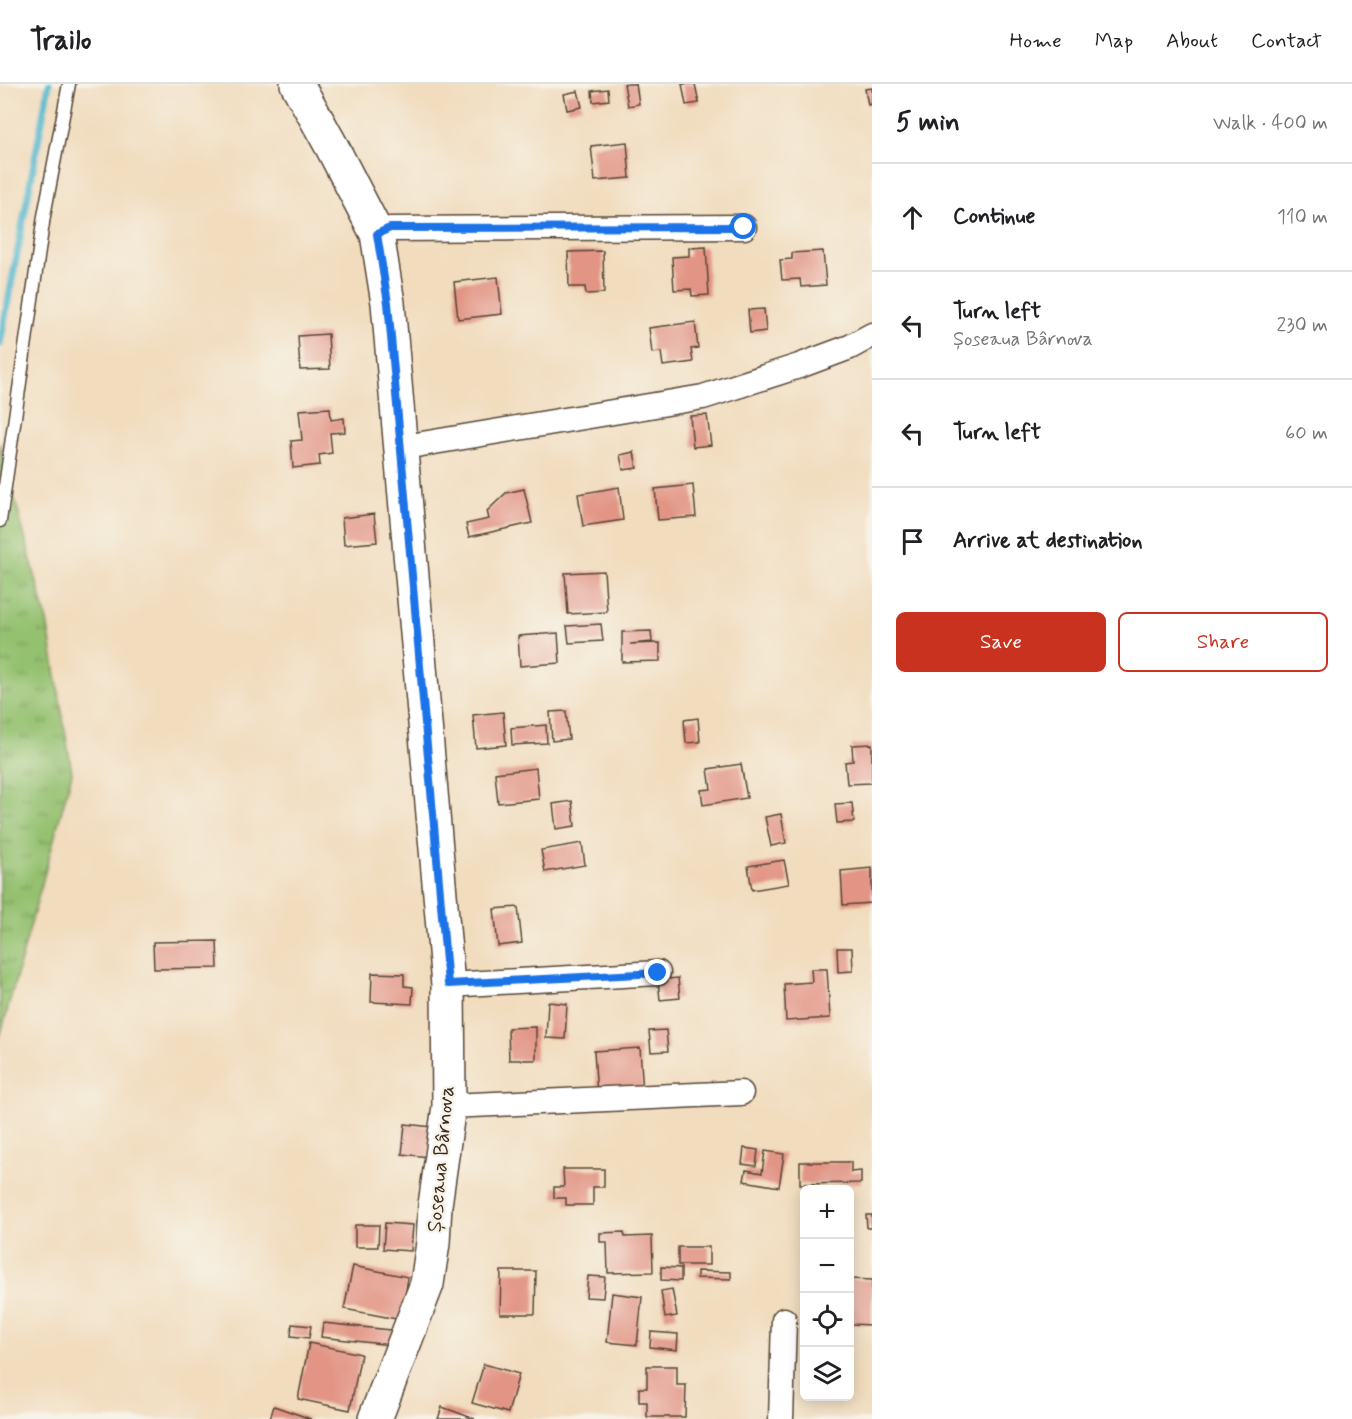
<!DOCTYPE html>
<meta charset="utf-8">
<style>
body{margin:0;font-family:Mynerve,sans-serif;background:#f2f2f2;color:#202124}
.controls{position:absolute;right:18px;bottom:18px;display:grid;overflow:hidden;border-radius:9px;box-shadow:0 3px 15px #0003}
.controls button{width:54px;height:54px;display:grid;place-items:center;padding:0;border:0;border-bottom:2px solid #e0e0e0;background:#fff;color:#202124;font:30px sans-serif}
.stop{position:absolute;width:18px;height:18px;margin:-14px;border:4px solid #1a73e8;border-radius:50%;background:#fff}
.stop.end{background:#1a73e8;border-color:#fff;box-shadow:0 2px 6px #0008}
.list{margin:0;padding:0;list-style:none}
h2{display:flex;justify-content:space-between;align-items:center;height:78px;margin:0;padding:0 24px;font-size:26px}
h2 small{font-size:20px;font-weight:400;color:#757577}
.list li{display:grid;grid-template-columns:39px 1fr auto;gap:18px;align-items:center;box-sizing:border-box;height:108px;padding:0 24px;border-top:2px solid #e0e0e0}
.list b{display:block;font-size:22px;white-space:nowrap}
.list p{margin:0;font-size:20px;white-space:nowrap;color:#757577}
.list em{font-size:20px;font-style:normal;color:#757577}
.actions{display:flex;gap:12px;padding:18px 24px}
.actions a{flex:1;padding:14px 0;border:2px solid #c8321e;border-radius:9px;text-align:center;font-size:21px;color:#c8321e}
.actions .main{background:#c8321e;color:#fff}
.icon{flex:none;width:33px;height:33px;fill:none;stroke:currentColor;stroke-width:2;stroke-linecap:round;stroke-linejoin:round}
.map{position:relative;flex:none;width:872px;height:1335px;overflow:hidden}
header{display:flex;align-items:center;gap:36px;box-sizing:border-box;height:84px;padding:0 30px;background:#fff;border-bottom:2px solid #e0e0e0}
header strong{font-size:28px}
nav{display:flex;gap:33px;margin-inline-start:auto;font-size:21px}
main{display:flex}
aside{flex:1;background:#fff}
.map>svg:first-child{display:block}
</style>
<header>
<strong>Trailo</strong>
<nav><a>Home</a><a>Map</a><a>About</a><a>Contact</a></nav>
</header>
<main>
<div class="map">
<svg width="872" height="1335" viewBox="0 0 872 1335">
<defs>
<pattern id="grass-tufts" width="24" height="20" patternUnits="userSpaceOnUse" patternTransform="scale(1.5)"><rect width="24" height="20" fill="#94c170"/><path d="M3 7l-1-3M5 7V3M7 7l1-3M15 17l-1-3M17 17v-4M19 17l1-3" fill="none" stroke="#7a9d5b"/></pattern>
</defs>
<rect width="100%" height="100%" fill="#f7f3e8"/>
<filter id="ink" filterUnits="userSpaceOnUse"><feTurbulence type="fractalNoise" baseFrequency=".0167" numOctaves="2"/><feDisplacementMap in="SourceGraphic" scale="12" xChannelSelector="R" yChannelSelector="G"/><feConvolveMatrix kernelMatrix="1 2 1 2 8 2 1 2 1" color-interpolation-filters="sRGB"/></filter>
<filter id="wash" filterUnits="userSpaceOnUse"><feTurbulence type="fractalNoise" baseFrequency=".008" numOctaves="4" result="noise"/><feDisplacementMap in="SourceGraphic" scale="24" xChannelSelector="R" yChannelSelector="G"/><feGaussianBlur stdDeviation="1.35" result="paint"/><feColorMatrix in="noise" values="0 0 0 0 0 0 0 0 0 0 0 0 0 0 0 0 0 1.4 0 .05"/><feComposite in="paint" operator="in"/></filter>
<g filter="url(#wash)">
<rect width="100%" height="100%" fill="#f1dcbd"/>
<path fill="url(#grass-tufts)" stroke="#687647" stroke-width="1.5" d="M0,359L47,537L72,689L0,953Z"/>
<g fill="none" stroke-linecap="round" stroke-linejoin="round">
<path stroke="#4eb6cc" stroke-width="7" d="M0,260L49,0"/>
</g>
<g id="blocks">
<g fill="#e29485">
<path d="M624,0H636L639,20L628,22Z"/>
<path d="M682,0H695L699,19L686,21Z"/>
<path d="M872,4V20L868,21L865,5Z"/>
<path d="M608,5L609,16L593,18L592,7Z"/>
<path d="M578,7L582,23L567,26L564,10Z"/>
<path d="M627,58L630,94L595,97L591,62Z"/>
<path d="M706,163L709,211L692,212L691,205L674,206L672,173L689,172V164Z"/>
<path d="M603,167L604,209L586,210L585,203H569L568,168Z"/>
<path d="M823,167L826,201L801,203L800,195L782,196L780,176L792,175V169Z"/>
<path d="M498,193L502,230L458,235L454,198Z"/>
<path d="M764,225L766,247L750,249L748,226Z"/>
<path d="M695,238L698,264L691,265L693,278L663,282L661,268L652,269L649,244Z"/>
<path d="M328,250L330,285L300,286L298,252Z"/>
<path d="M330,324L331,336L344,334L345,348L330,349L332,369L319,371L320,381L293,384L291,357L302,356L299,326Z"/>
<path d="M707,331L711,361L693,363L690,332Z"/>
<path d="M634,368L637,384L623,386L620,371Z"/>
<path d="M693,401L696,433L658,436L655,405Z"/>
<path d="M619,403L623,436L583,442L578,410Z"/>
<path d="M524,405L532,439L469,453L466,440L489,435L487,427L506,409Z"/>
<path d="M374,430L377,458L344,461L342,434Z"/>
<path d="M604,487L607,528L568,530L565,489Z"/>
<path d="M601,540L603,557L569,559L567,542Z"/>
<path d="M651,547L652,558L630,560L660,559V577L622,578V548Z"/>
<path d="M558,549L560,579L520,582L518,552Z"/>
<path d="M566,627L569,655L552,657L550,628Z"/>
<path d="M503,628L506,661L476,664L473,631Z"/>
<path d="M698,634L700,658L686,659L684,636Z"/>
<path d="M546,641L547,659L512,661L511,644Z"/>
<path d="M872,660V699L847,700L845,678L853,677L852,661Z"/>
<path d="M741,680L747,714L703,721L701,706L711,705L708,685Z"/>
<path d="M536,684L539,715L498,719L495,689Z"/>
<path d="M572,717L575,742L556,745L553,720Z"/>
<path d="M852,719L854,738L837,739L835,720Z"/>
<path d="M781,730L786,759L771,762L765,733Z"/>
<path d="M582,759L585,781L545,788L541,766Z"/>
<path d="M784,776L789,800L752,806L748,782Z"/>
<path d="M872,784V819L843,821L841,787Z"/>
<path d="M518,823L522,859L498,862L494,825Z"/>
<path d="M217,857L218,884L154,885L153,858Z"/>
<path d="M837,864H852L853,887L838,888Z"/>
<path d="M811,885H827L830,934L786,937L784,900L812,898Z"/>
<path d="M372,889L404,890V902L413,903L412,920L371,918Z"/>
<path d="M678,894L680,914L660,916L658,896Z"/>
<path d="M548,918L567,920L565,955L546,954Z"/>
<path d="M536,943V976H509L508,944Z"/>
<path d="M666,946L668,967L651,968L649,947Z"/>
<path d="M640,964L643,1008L597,1011L594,967Z"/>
<path d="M405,1040L432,1043L429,1073L402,1070Z"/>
<path d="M744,1064L758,1066L756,1082L742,1080Z"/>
<path d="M765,1067L784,1070L779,1103L744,1097L746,1086L762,1089Z"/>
<path d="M800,1078H851V1088L861,1087V1099L800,1100Z"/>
<path d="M563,1085H604V1103H593V1121H566V1114H554V1103H564Z"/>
<path d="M866,1131H872V1144H867Z"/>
<path d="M385,1139L413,1141L411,1167L383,1165Z"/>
<path d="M355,1141H379L378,1163H355Z"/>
<path d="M624,1148L625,1153L652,1152L653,1188L608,1189L607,1158H600V1149Z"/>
<rect x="678" y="1163" width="31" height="18"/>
<path d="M353,1182L408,1193L405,1213L407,1237L344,1225Z"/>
<path d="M661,1183L681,1184V1197L661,1196Z"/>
<path d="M501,1187H536L535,1230H500Z"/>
<path d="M697,1187L731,1188V1195L697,1194Z"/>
<path d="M588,1192L605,1193L603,1214L586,1213Z"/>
<path d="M850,1195L872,1196V1241L850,1240Z"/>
<path d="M672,1205L677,1232L665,1234L661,1207Z"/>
<path d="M612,1209L642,1213L637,1261L607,1258Z"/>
<path d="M323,1239L400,1247L399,1262L321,1253Z"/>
<path d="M292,1240L311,1242L309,1254L291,1252Z"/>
<path d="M651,1248L678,1250L677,1266L650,1263Z"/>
<path d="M309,1259L361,1270L350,1326L298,1315Z"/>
<path d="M484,1280L519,1290L508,1329L472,1319Z"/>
<path d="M647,1282H677V1301H686L685,1333H647V1318H639V1304H647Z"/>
<path d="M274,1322L311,1335H270Z"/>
<path d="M442,1323L475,1335H438Z"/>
</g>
</g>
</g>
<g filter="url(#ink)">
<use href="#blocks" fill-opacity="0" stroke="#564536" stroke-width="1.5"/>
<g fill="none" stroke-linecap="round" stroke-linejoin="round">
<g stroke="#564536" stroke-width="15">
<path id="service" d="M0,437L44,132L69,0"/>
</g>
<g stroke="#564536" stroke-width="27">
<g id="minor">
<path d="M377,150L390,145L744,143"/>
<path d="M400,361H416L703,313L799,282L850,263L872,251"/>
<path d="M448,901L658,889"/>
<path d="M449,1022L741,1009"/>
<path d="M781,1335L784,1236"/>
</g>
</g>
<g stroke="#564536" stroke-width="36">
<path id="secondary" d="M297,0L332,63L377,150L388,219L448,901L449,1022L435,1121L433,1159L427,1200L375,1335"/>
</g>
<use href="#service" stroke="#fff" stroke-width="12"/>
<use href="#minor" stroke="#fff" stroke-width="24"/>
<use href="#secondary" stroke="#fff" stroke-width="33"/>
</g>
</g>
<g fill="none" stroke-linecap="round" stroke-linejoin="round" filter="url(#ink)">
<path stroke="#1a73e8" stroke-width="8" d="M658,889L448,900L388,219L377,150L390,144L744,143"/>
</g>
<g text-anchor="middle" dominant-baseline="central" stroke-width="5" stroke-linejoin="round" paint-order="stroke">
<g font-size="21" fill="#3b2a1e" stroke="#f7f3e8">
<text transform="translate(441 1075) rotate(-85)">Șoseaua Bârnova</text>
</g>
</g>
</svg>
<div class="controls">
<button>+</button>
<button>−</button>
<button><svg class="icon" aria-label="locate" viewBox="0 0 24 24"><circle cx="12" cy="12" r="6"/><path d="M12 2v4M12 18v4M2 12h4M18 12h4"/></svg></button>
<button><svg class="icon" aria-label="layers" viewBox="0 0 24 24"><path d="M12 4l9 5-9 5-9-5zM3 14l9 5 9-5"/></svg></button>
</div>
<div class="stop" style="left:744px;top:143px"></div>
<div class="stop end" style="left:658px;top:889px"></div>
</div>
<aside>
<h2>5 min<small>Walk · 400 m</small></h2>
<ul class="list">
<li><svg class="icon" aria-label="ahead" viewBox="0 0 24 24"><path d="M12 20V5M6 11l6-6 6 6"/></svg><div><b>Continue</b></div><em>110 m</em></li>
<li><svg class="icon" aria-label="left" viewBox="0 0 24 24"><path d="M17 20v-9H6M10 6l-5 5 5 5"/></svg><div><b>Turn left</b><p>Șoseaua Bârnova</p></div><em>230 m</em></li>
<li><svg class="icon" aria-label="left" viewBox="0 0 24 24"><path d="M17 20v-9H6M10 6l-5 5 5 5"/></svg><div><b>Turn left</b></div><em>60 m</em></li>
<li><svg class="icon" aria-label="arrive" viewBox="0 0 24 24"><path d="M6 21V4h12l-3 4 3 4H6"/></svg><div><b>Arrive at destination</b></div></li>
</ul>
<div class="actions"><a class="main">Save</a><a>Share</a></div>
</aside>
</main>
